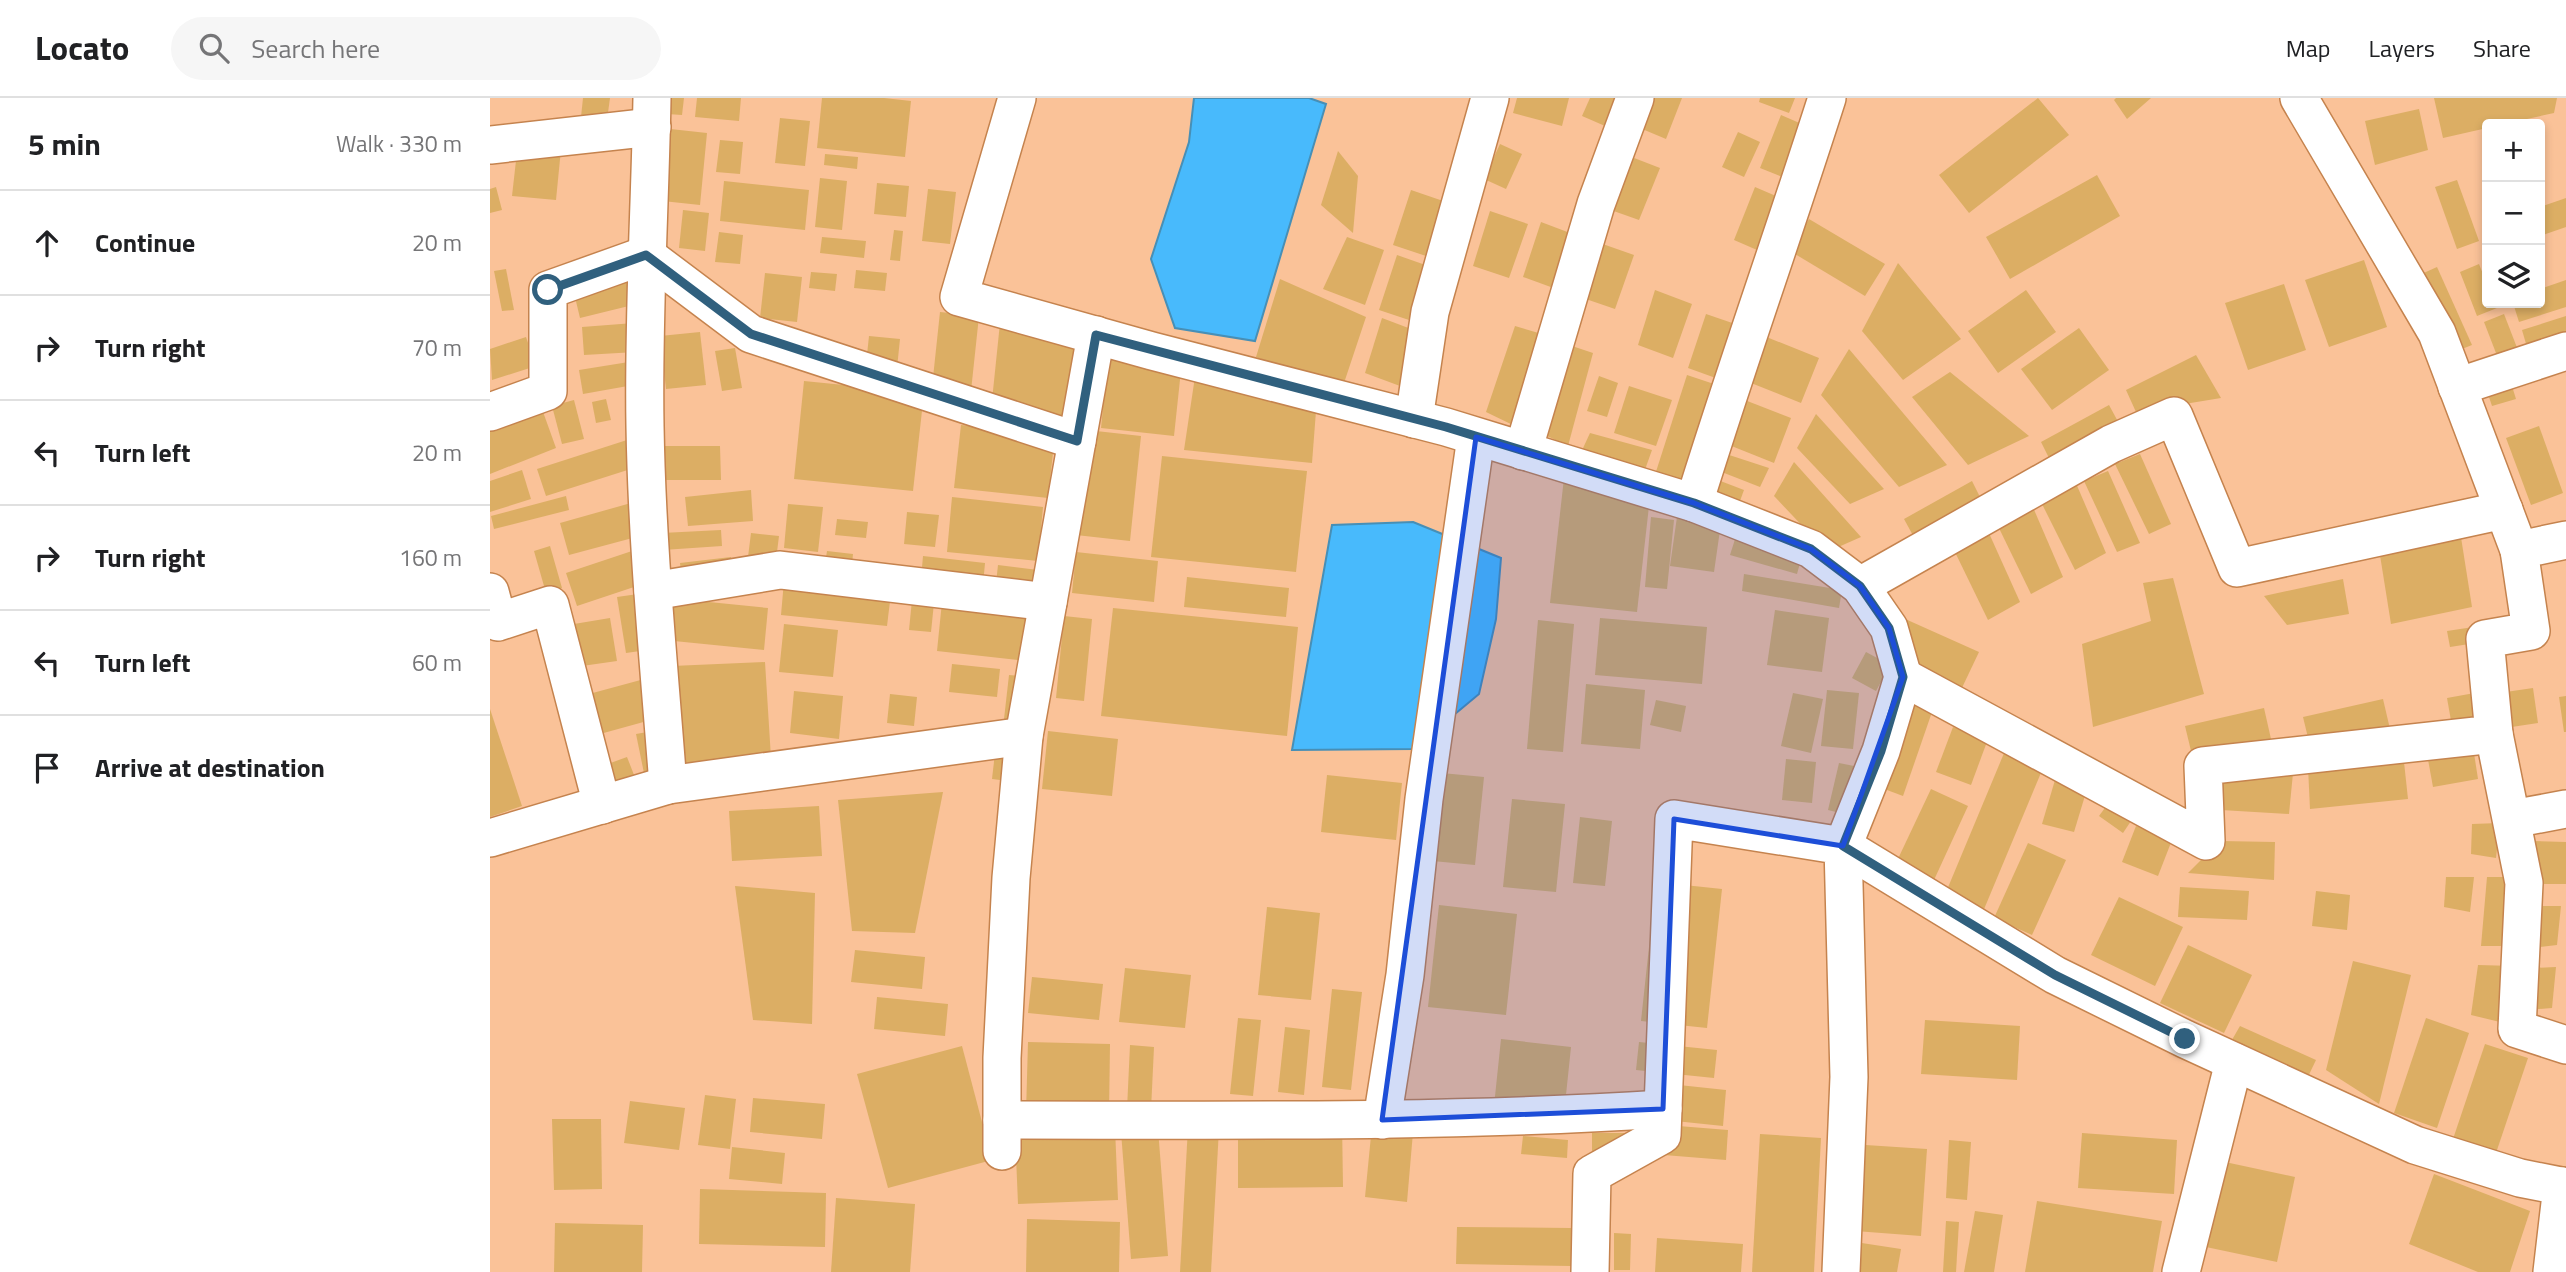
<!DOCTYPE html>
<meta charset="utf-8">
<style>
body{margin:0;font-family:"Titillium Web",sans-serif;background:#f6f6f6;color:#202124}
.controls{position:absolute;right:21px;top:21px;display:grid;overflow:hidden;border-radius:7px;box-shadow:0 4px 10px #0003}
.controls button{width:63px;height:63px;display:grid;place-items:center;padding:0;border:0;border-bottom:2px solid #e0e0e0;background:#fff;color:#202124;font:35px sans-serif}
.stop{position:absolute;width:21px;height:21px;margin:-16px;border:5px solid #30607e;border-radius:50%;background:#fff}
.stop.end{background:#30607e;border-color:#fff;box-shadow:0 2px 7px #0008}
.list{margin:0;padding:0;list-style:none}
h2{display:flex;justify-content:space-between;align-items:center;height:91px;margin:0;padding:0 28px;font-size:30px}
h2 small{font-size:23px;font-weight:400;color:#757577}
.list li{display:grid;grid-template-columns:46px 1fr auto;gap:21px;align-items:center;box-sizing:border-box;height:105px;padding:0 28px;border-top:2px solid #e0e0e0}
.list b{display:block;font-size:26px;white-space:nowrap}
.list em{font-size:23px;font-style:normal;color:#757577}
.icon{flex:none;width:38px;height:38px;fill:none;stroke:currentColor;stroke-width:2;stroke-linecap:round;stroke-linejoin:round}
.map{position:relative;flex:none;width:2076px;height:1174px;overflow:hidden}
header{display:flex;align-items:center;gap:42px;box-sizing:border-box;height:98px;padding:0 35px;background:#fff;border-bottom:2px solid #e0e0e0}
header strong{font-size:33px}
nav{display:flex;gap:38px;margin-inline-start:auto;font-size:24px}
.search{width:490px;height:63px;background:#f6f6f6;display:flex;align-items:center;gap:18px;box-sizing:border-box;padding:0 24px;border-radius:38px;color:#757577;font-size:26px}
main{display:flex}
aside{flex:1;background:#fff}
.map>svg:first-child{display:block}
</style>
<header>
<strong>Locato</strong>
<div class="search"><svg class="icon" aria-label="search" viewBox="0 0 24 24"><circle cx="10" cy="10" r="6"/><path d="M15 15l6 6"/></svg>Search here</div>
<nav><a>Map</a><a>Layers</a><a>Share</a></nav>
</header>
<main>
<aside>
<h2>5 min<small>Walk · 330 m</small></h2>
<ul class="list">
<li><svg class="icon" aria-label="ahead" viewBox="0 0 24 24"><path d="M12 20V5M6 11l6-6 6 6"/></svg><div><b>Continue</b></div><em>20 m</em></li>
<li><svg class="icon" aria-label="right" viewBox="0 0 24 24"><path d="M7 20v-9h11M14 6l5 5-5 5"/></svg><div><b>Turn right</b></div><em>70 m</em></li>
<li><svg class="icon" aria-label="left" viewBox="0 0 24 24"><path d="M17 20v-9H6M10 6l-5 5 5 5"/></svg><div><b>Turn left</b></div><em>20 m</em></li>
<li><svg class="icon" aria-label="right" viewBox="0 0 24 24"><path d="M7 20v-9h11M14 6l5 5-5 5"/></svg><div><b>Turn right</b></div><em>160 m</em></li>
<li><svg class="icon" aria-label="left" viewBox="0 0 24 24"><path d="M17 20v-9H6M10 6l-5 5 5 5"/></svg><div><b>Turn left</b></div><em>60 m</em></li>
<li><svg class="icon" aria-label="arrive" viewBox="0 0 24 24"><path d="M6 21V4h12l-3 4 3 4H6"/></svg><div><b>Arrive at destination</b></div></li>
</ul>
</aside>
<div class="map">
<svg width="2076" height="1174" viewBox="0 0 2076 1174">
<rect width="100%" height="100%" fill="#fac298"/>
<g fill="#48bafc" stroke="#478fb6" stroke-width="2">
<path d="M704,0H819L836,6L765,243L685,230L661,161L699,44Z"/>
<path d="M923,424L1011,460L1006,521L989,596L923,651L802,652L842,427Z"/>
</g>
<g fill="#dcae64">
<path d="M93,0H120L117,22L91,19Z"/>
<path d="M178,0H194L192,17L177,16Z"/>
<path d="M207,0H251L249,23L205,19Z"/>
<path d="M332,0H394L421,3L415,59L327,50Z"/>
<path d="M1027,0H1079L1072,28L1023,15Z"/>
<path d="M1100,0H1136L1122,31L1092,18Z"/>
<path d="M1157,0H1192L1176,41L1145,28Z"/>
<path d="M1270,0H1305L1299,15L1269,4Z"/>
<path d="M1548,0L1579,37L1479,115L1449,77Z"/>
<path d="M1626,0H1661L1637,21L1624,2Z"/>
<path d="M1944,0H2067L2064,15L2014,26H1997V30L1953,40Z"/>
<path d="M1929,11L1938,52L1885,67L1875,23Z"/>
<path d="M1291,17L1321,30L1300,82L1270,70Z"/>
<path d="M290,20L320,23L315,68L285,65Z"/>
<path d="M162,29L217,35L210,107L154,101Z"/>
<path d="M1248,34L1270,44L1254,79L1232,69Z"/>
<path d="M29,36L72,41L66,102L22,98Z"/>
<path d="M230,42L253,44L250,76L226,74Z"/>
<path d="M1010,46L1032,56L1016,91L994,81Z"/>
<path d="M848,53L868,78L863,135L831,107Z"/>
<path d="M335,56L368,59L367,71L334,67Z"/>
<path d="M1139,58L1170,70L1149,122L1118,111Z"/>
<path d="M1607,77L1630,118L1520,181L1496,139Z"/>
<path d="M330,80L357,83L352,132L325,129Z"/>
<path d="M1967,82L1989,143L1967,151L1945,89Z"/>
<path d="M234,83L319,92L315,132L230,123Z"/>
<path d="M387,85L419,88L416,119L384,116Z"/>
<path d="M6,89L12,112L0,115V91Z"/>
<path d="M1265,89L1295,102L1274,155L1244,142Z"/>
<path d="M438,91L466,94L460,146L432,143Z"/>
<path d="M921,92L959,105L939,159L903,147Z"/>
<path d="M2076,100V129L2050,138V109Z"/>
<path d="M193,112L219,115L215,153L189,150Z"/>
<path d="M1000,113L1038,126L1019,180L983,168Z"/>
<path d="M1319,121L1395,166L1375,198L1300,153Z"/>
<path d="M1051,124L1088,138L1069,192L1033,179Z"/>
<path d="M404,132L413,133L410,163L400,162Z"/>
<path d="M229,134L253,137L250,166L225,164Z"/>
<path d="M332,139L376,143L374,160L330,155Z"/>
<path d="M857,139L894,152L875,207L833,191Z"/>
<path d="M1107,144L1144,157L1125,211L1090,199Z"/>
<path d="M907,157L944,170L925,224L889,212Z"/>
<path d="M1874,162L1897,229L1839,249L1815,182Z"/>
<path d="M1408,165L1471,241L1413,282L1372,233Z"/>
<path d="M1989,166L1997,186V205H2005L2007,210L1987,218L1970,174Z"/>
<path d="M1947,169L1982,247L1962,255L1927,178Z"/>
<path d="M16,171L24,212L12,213L4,173Z"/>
<path d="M366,172L397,175L395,193L364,190Z"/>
<path d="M321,174L347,176L345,193L319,190Z"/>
<path d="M275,175L312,179L307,224L270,220Z"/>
<path d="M145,180L151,205L90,220L84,195Z"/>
<path d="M790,181L876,219L852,291L766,259Z"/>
<path d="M2076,182V209L2029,224L2023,205H2050V191Z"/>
<path d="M1794,186L1816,252L1758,272L1735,205Z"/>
<path d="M1165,192L1202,206L1183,260L1148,247Z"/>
<path d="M1536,192L1566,234L1508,275L1478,233Z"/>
<path d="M450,214L489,218L481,293L442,289Z"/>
<path d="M1216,216L1254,229L1234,283L1198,270Z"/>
<path d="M2014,216L2031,260L2011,268L1994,224Z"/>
<path d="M2076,218V244L2039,256L2032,232Z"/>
<path d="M892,220L929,234L910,288L875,275Z"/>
<path d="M144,225L146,254L94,257L92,229Z"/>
<path d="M510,225L589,233L580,321L501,312Z"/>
<path d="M1025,228L1052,236L1027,329L996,314Z"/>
<path d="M1589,230L1619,272L1562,312L1531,271Z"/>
<path d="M210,234L216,287L176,291L170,238Z"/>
<path d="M379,238L410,241L407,270L376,266Z"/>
<path d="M1274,238L1329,260L1311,305L1256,283Z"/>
<path d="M36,239L46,268L2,282L0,251Z"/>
<path d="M1076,246L1103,255L1078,348L1047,333Z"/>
<path d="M245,250L252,290L232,293L225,253Z"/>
<path d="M1359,251L1457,367L1409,389L1331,297Z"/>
<path d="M618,256L692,263L684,338L611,330Z"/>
<path d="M1706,257L1731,300L1646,314L1636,292Z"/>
<path d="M145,263L149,286L93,296L89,272Z"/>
<path d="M706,272L827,300L822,365L694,352Z"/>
<path d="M1460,274L1539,338L1478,367L1422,299Z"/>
<path d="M1197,277L1230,288L1196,394L1163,383Z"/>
<path d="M1109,278L1128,285L1117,319L1097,313Z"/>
<path d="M314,283L434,295L423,393L304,381Z"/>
<path d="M2021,285L2026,301L2002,308L1997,293Z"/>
<path d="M1139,288L1182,302L1166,348L1124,335Z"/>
<path d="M1247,299L1301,320L1284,365L1229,343Z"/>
<path d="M116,301L121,322L106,325L102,304Z"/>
<path d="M84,302L94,341L72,346L62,308Z"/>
<path d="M1619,307L1632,331L1562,366L1551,344Z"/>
<path d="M52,311L66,350L0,376V331Z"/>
<path d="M1326,316L1394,391L1360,406L1307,350Z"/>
<path d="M471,327L565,337L558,400L464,390Z"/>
<path d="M2049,328L2073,395L2041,407L2016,340Z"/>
<path d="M597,332L651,338L640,443L586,437Z"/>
<path d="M1100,335L1162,352L1152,380L1088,361Z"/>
<path d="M137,342L147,369L56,398L47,371Z"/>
<path d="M169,348H230L231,382H169Z"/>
<path d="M1230,354L1279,370L1270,389L1224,371Z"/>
<path d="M1650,356L1681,426L1659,436L1625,366Z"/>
<path d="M672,358L817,373L806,474L661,459Z"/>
<path d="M1304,364L1371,439L1337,454L1284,398Z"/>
<path d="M1075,371L1159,408L1147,514L1060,505Z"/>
<path d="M32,372L41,401L0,414V383Z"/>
<path d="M1618,373L1650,445L1627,454L1594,383Z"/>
<path d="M1220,379L1254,392L1247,411L1212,398Z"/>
<path d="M1482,383L1494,407L1426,443L1414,421Z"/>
<path d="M1585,383L1616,455L1585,472L1549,400Z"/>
<path d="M261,392L263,423L198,428L195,399Z"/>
<path d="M76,398L79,412L4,431L1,418Z"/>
<path d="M462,399L553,409L548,463L457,454Z"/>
<path d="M141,405L150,438L79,457L70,425Z"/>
<path d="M298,406L333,409L328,454L294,450Z"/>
<path d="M1542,407L1573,479L1541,496L1506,424Z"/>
<path d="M417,414L449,417L445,449L414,446Z"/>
<path d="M1161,419L1184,422L1177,491L1155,489Z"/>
<path d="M1187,419L1231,425L1224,474L1180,468Z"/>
<path d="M347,421L378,424L376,440L345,437Z"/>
<path d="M231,432L232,448L173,452L172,435Z"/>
<path d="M1498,433L1530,504L1498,522L1463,450Z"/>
<path d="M1970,433L1982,509L1901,526L1889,451Z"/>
<path d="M261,435L289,438L286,462L258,459Z"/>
<path d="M1247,435L1313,454L1307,476L1240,457Z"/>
<path d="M60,448L72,490L56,495L44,453Z"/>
<path d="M145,452L156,485L87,508L76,475Z"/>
<path d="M337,453L363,456L361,476L334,473Z"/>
<path d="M586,454L668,463L664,504L582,495Z"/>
<path d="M433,458L495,465L493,487L431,481Z"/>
<path d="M241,459L243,477L192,483L190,465Z"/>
<path d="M508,467L548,472L545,498L505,494Z"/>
<path d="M1254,476L1352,492L1349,510L1252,493Z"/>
<path d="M697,479L799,490L796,519L694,509Z"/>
<path d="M1683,480L1714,596L1603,629L1592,546L1661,523L1653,485Z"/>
<path d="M1853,481L1859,516L1797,527L1774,498Z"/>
<path d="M294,483L401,495L397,528L291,517Z"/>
<path d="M148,496L157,552L136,555L127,499Z"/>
<path d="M179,500L278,510L274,552L174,542Z"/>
<path d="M422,502L444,505L441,534L419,532Z"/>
<path d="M452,504L542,513L537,563L447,553Z"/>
<path d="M623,510L808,529L797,638L611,618Z"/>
<path d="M1285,512L1339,520L1332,574L1277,567Z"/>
<path d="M574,518L602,521L594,603L566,600Z"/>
<path d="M120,520L127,563L85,569L78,527Z"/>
<path d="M1110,520L1217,529L1212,586L1105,577Z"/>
<path d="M1413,520L1489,554L1470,594L1422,569Z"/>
<path d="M1048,522L1084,526L1073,654L1037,651Z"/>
<path d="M294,526L348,532L343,579L289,574Z"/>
<path d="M1990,528L1992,544L1960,549L1957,533Z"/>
<path d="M1376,554L1400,567L1386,593L1362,580Z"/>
<path d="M275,564L281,660L188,665L182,568Z"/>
<path d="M462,566L510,571L507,599L459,594Z"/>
<path d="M519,577L533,578L529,623L514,621Z"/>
<path d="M158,580L168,620L110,636L99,596Z"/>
<path d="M1096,586L1155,592L1150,651L1091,646Z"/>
<path d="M2043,590L2048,625L2015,630L2009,595Z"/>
<path d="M1337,592L1369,595L1363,651L1331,648Z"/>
<path d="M304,593L353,598L349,641L300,635Z"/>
<path d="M1990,594L1996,629L1963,634L1957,600Z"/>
<path d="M1303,595L1333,601L1321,655L1291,648Z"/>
<path d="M400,596L427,599L424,628L397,625Z"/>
<path d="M2076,598V634H2074L2069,599Z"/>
<path d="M1893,601L1900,631L1820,648L1813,619Z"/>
<path d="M1166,602L1196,608L1191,634L1160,627Z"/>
<path d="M1418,605L1442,614L1413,698L1389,689Z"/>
<path d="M1774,610L1781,641L1702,657L1695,628Z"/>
<path d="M0,611L32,708L0,719Z"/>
<path d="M1463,629L1498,641L1481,687L1446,674Z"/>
<path d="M163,633L172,677L155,680L146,636Z"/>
<path d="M558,633L628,641L622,698L552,691Z"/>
<path d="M1517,648L1553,670L1492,816L1454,799Z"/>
<path d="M1983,649L1988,681L1943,689L1937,656Z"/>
<path d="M505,655L520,656L518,683L502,681Z"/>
<path d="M137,659L146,682L123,691L115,667Z"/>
<path d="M1296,661L1326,664L1322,705L1292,702Z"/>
<path d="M1914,664L1918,701L1820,711L1818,669Z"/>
<path d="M1349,665L1369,669L1358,717L1338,712Z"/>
<path d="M1728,673L1803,675L1799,716L1731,712Z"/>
<path d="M941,674L994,679L985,767L932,762Z"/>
<path d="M837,677L912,685L906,742L831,734Z"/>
<path d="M1565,682L1597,691L1584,734L1552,726Z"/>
<path d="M1441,691L1478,708L1444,782L1406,765Z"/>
<path d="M453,694L425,835L362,833L348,702Z"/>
<path d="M1022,701L1075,706L1066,794L1013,789Z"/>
<path d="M1620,703L1643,720L1633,735L1609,718Z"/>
<path d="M329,708L332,758L242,763L239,713Z"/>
<path d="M1090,719L1122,723L1115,788L1083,785Z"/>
<path d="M2010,725L2006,760L1981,756L1982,726Z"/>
<path d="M1646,728L1682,742L1668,778L1632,764Z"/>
<path d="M1730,743L1785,744L1784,782L1698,775Z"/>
<path d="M2043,743L2076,744V786H2043Z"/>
<path d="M1538,745L1576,762L1542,837L1504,820Z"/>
<path d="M1956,779H1984L1980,814L1954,809Z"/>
<path d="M1997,779H2020L2021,848H1991Z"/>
<path d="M1166,784L1232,791L1217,930L1151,923Z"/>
<path d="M245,788L325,795L322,926L263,922Z"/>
<path d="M1690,789L1759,793L1757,822L1688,819Z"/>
<path d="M1826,793L1860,797L1857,832L1822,828Z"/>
<path d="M1629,799L1693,829L1665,888L1601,857Z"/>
<path d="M949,807L1027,816L1016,917L938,909Z"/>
<path d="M2047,808H2071L2067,847L2042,850Z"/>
<path d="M777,809L830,815L821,902L768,897Z"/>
<path d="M1698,847L1762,877L1734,935L1670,905Z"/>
<path d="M365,852L435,859L432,891L361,884Z"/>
<path d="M1863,863L1921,877L1889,1006L1836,972Z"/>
<path d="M1988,867L2024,868L2010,924L1981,917Z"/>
<path d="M2066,869L2062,910L2037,912L2042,870Z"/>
<path d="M635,870L701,877L695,930L629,924Z"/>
<path d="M542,879L613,886L609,922L538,915Z"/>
<path d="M842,891L872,894L861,992L832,989Z"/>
<path d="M387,899L458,906L455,938L384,931Z"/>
<path d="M748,920L771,922L763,998L740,996Z"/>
<path d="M1936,920L1979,935L1947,1030L1904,1015Z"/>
<path d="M1435,922L1530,928L1527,982L1431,976Z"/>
<path d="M1750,928L1826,962L1815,985L1739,947Z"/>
<path d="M795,929L820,932L814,997L788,994Z"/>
<path d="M1011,941L1081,949L1074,1016L1004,1008Z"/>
<path d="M538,944L620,946L619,1016L536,1015Z"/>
<path d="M1149,944L1227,952L1224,980L1146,972Z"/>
<path d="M1995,946L2038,960L2006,1055L1963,1041Z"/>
<path d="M640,947L664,949L661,1012L637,1011Z"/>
<path d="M472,948L502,1062L398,1090L367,976Z"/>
<path d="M1170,985L1236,992L1233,1028L1166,1021Z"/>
<path d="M215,997L246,1001L240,1051L208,1047Z"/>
<path d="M263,1000L335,1006L332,1041L260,1034Z"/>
<path d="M140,1003L195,1010L189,1052L134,1045Z"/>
<path d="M884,1007L925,1011L917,1104L875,1099Z"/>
<path d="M62,1021H111L112,1091L64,1092Z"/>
<path d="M748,1023H852L853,1089L748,1090Z"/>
<path d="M1176,1027L1238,1032L1236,1062L1174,1057Z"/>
<path d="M698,1029L729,1031L721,1174H690Z"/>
<path d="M625,1030L628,1102L528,1106L525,1034Z"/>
<path d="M668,1031L678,1158L641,1161L631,1034Z"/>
<path d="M1102,1035H1161V1065L1102,1066Z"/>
<path d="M1592,1035L1687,1042L1684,1096L1588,1090Z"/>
<path d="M1270,1036L1331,1040L1324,1174H1262Z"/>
<path d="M1033,1038L1078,1042L1077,1060L1031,1056Z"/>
<path d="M1459,1042L1481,1044L1477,1102L1456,1100Z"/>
<path d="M1345,1045L1437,1051L1431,1138L1339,1131Z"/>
<path d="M242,1049L295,1055L292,1086L239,1081Z"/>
<path d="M1735,1064L1805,1079L1787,1164L1716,1149Z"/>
<path d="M1944,1076L2040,1113L2020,1174H1988L1919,1146Z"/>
<path d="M210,1091L336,1095L335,1149L209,1146Z"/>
<path d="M346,1100L425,1106L420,1174H341Z"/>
<path d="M1547,1103L1672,1123L1663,1174H1535Z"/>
<path d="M1485,1113L1513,1117L1504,1174H1474Z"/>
<path d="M537,1121L630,1124L629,1174H536Z"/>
<path d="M1456,1123L1469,1124L1466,1174H1453Z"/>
<path d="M65,1125L153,1127L152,1174H64Z"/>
<path d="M967,1129L1081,1130V1168L966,1166Z"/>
<path d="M1124,1135L1141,1136L1140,1172H1124Z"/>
<path d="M1167,1140L1253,1146L1251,1174H1165Z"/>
<path d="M1352,1142L1411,1151L1407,1174H1348Z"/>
</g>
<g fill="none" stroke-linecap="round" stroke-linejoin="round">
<g stroke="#c5834e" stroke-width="40">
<g id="street">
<path d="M162,0C160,109 153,219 155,328C157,448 169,568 178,687L534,638"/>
<path d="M527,0L469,199L662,253L956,329L1204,405L1321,451L1370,488L1399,530L1413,579L1391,653L1353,748L1565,877L1695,941L1925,1047L2030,1080L2076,1089"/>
<path d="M1809,0L1947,235L2029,452L2076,442"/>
<path d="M0,47L162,29"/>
<path d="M1967,289L2076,253"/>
<path d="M0,314L58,293V192L156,157L261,236L587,343"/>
<path d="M924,321L940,214L1000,0"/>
<path d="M1033,353L1106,106L1145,0"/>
<path d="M1204,405C1246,269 1294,135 1337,0"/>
<path d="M1370,488L1621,346L1684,318L1747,470L2014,412"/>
<path d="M163,493L290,472L558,504"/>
<path d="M0,494L8,524L60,507L112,707"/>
<path d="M1413,579L1716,743L1713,668L2004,636L1995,541L2041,533L2029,452"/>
<path d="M2004,636L2034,785L2027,931L2076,947"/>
<path d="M2022,721L2076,711"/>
<path d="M0,740L178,687"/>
<path d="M512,1022C732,1022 953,1025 1173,1011"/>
<path d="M892,1022L915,877L934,701L986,339"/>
<path d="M512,1053V960L521,780L534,638L606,237"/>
<path d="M1100,1174L1102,1076L1172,1037L1184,721L1353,748L1359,979L1351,1174"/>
<path d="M1691,1174L1744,964"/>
<path d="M2062,1174L2072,1088"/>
</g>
</g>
<use href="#street" stroke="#fff" stroke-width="37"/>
</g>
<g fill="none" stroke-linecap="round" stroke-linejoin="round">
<path stroke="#30607e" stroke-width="9" d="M58,192L156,157L261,236L587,343L606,237L956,329L1204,405L1321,451L1370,488L1399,530L1413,579L1391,653L1353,748L1565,877L1695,941"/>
</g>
<path fill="#1d4ed8" fill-opacity="0.2" stroke="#1d4ed8" stroke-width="5" stroke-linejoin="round" d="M986,339L1204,405L1321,451L1370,488L1399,530L1413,579L1353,748L1184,721L1173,1011L892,1022Z"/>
</svg>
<div class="controls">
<button>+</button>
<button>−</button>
<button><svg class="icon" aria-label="layers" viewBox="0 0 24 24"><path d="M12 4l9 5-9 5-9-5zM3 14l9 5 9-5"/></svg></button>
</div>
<div class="stop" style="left:58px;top:192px"></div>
<div class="stop end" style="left:1695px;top:941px"></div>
</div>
</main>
